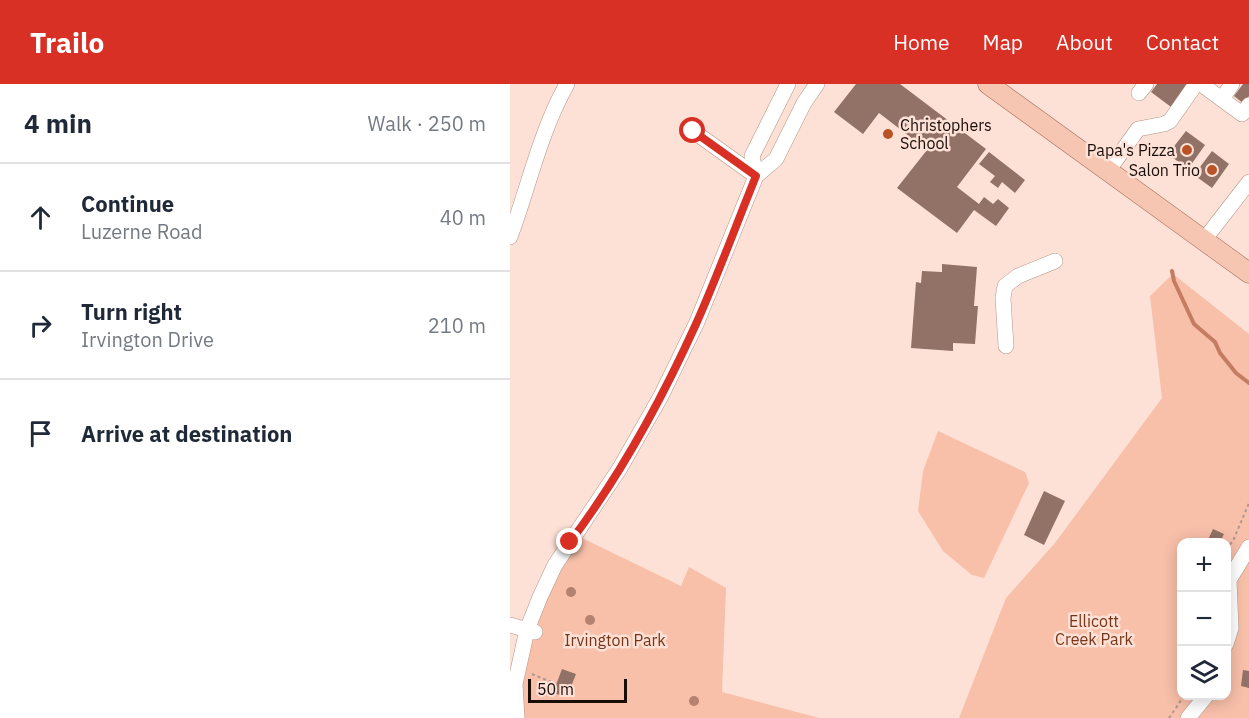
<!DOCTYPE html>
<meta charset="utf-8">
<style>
body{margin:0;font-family:"IBM Plex Sans",sans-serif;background:#f2f2f3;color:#1f2937}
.controls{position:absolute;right:18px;bottom:18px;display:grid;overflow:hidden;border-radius:12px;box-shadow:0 3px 15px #0003}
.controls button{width:54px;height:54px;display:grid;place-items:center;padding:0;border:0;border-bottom:2px solid #e0e1e3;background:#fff;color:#1f2937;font:30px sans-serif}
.scale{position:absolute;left:18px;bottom:15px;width:99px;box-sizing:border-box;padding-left:6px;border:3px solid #180d08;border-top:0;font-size:16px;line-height:21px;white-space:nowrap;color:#180d08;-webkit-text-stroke:4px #fee1d6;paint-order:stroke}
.stop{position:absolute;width:18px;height:18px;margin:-14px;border:4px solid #d93025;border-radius:50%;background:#fff}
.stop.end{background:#d93025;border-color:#fff;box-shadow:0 2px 6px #0008}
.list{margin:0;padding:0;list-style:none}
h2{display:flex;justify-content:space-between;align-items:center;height:78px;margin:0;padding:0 24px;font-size:26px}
h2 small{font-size:20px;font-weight:400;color:#747a83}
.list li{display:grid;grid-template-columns:39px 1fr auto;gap:18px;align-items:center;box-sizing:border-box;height:108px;padding:0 24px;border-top:2px solid #e0e1e3}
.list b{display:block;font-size:22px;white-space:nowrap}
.list p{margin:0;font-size:20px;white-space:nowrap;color:#747a83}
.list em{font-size:20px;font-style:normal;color:#747a83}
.icon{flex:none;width:33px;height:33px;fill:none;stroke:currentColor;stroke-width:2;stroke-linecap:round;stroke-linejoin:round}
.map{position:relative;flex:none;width:739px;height:634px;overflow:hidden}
header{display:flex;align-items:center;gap:36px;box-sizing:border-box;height:84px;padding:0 30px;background:#d93025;color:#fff}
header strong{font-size:28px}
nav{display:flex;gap:33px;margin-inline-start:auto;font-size:21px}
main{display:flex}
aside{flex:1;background:#fff}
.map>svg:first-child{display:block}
</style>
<header>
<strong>Trailo</strong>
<nav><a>Home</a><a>Map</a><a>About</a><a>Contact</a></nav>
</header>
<main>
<aside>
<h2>4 min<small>Walk · 250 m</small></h2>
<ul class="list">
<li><svg class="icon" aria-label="ahead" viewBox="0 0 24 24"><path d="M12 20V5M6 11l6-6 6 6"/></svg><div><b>Continue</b><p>Luzerne Road</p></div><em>40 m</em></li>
<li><svg class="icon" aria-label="right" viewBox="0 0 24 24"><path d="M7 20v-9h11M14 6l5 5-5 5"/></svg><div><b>Turn right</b><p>Irvington Drive</p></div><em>210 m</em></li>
<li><svg class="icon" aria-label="arrive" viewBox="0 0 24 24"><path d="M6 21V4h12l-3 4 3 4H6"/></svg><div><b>Arrive at destination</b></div></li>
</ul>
</aside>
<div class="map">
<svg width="739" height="634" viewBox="0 0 739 634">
<rect width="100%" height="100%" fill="#fee1d6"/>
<g fill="#f8bfa9" fill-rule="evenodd">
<path d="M663,190L739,250V634H449L496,514L545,459L652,314L640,212ZM672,458H716V612H672Z"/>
<path d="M428,347L515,388L519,399L474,494L462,491L433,467L408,427L413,387Z"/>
<path d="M72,454L171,502L179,483L216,504L212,608L309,634H7L5,600L32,527L48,490Z"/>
</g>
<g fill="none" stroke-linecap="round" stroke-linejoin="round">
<path stroke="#c57d61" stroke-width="4" d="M662,187L664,197L684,240L705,258L710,269L726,289L739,299"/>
</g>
<g fill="#927266">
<path d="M346,0H390L476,65L447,103L469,120L474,113L483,120L488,115L499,124L486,142L464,126L447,149L387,104L417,66L369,29L353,50L324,28Z"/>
<path d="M647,0H678L661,23L641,8Z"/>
<path d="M733,0H739V12L734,20L724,12Z"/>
<path d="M676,47L695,61L678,85L658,70Z"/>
<path d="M702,67L719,80L702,104L684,91Z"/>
<path d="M479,68L515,96L505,109L492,98L488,104L480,98L485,92L469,80Z"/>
<path d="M432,180L467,183L464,222H468L465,260L443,259V267L401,264L406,198L411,199L412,187L432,188Z"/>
<path d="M534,407L555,417L534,461L514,451Z"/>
<path d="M703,445L714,450L710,458H697Z"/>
<path d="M52,585L66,590L57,613L43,609Z"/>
<path d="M733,586L739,587V604L731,602Z"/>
</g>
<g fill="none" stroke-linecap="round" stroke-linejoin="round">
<g stroke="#b49386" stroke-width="16">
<g id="minor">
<path d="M691,0L732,30L739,21"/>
<path d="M629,9L636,0"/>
<path d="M712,15L722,0"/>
<path d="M183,47L246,92"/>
<path d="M598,87L628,45L654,40L660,37L686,0"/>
<path d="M246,92L242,72L278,0"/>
<path d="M0,153C19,102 30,48 57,0"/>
<path d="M694,156L739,98"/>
<path d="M496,262L493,214L495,202L508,192L545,177"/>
<path d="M0,541L25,548"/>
<path d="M716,560L721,544L719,496L739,463"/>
<path d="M7,634L5,600L17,546L30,513L45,481L110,384L151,312L187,238L246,92L266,75L294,19L307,0"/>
<path d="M678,634L696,612"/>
</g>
</g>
<g stroke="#a46d56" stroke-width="21">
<path id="major" d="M478,0L739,189"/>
</g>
<g stroke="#ae978e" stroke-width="2" stroke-dasharray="3 3" stroke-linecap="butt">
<path d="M716,465L723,457L739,419"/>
<path d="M22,590L46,600"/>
<path d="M659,634L674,612"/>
</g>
<use href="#minor" stroke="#fff" stroke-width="15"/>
<use href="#major" stroke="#f6c6b3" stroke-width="20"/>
</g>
<g fill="#b4826e">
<circle cx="61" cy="508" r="5"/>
<circle cx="80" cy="536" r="5"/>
<circle cx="184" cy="617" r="5"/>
</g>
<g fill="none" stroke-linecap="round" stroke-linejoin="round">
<path stroke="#d93025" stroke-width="8" d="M60,458C110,392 152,315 186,240C208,191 226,141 246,92L183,47"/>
</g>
<g fill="#b95326" stroke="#fee1d6" stroke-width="2">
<circle cx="378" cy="50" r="6"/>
<circle cx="677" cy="66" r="6"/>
<circle cx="702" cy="86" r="6"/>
</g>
<g text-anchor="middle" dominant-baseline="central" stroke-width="5" stroke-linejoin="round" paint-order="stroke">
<g font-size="16" fill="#180d08" stroke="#fee1d6" text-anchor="end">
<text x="390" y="41" text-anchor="start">Christophers<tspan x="390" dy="18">School</tspan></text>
<text x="665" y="66">Papa's Pizza</text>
<text x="690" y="86">Salon Trio</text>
</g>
<g font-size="16" fill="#783518" stroke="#fee1d6">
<text x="584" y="537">Ellicott<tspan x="584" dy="18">Creek Park</tspan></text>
<text x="105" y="556">Irvington Park</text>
</g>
</g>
</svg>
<div class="controls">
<button>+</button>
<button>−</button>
<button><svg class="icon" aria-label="layers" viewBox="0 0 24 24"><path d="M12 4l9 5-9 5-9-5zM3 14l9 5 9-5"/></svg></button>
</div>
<div class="scale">50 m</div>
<div class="stop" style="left:183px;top:47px"></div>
<div class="stop end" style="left:60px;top:458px"></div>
</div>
</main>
